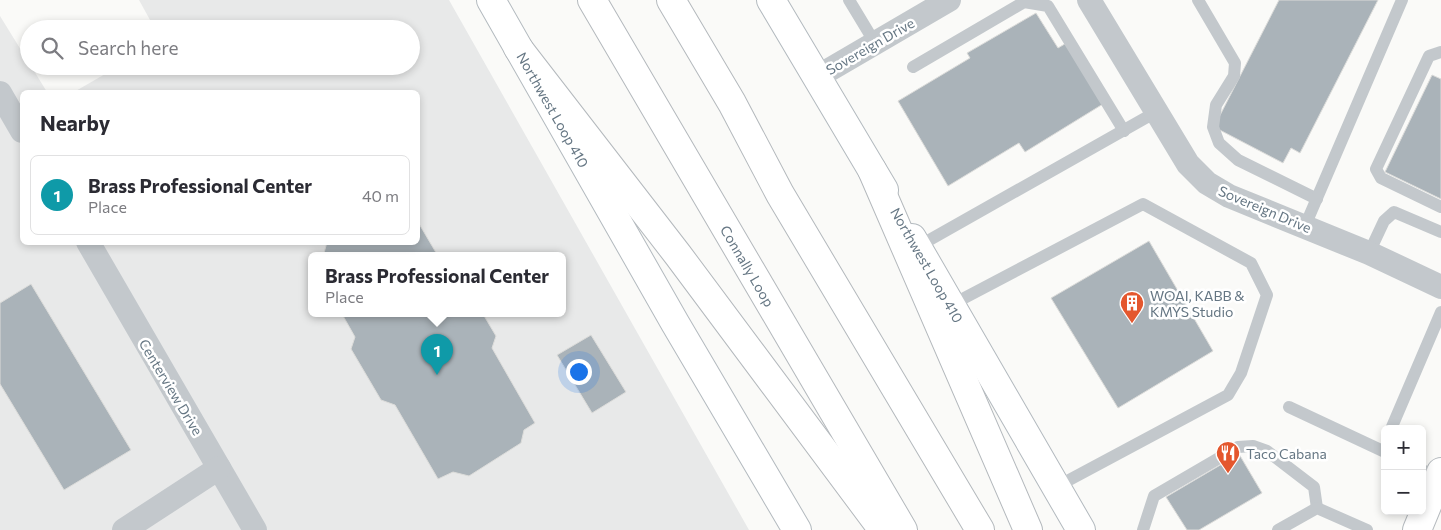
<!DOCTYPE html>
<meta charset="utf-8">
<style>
body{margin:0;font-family:Commissioner,sans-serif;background:#f2f2f3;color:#2b2b33}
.controls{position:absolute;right:15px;bottom:15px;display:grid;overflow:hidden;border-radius:8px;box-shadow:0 2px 8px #0003}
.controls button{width:45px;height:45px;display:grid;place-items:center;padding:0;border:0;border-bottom:1px solid #e1e1e2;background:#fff;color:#2b2b33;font:25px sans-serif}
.you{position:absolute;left:578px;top:371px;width:18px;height:18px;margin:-12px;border:4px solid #fff;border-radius:50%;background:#1a73e8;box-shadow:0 0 0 8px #1a73e833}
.badge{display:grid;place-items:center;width:32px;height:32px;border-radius:50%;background:#e4572e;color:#fff;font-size:16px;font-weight:700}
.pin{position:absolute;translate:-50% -41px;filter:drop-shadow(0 1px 2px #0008)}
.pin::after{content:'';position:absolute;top:26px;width:18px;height:15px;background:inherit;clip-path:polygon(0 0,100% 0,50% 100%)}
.popup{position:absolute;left:308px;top:252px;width:258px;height:65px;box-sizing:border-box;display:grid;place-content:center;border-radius:8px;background:#fff;filter:drop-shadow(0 1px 4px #0005);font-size:16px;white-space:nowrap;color:#7c7c81}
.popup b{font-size:19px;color:#2b2b33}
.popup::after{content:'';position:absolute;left:50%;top:100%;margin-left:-10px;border:10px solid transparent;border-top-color:#fff}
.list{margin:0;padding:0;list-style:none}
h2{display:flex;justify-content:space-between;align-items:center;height:65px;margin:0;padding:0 20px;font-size:21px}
h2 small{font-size:16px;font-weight:400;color:#7c7c81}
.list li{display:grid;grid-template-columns:32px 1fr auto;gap:15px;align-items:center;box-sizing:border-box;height:80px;margin:0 10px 10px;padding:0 10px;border:1px solid #e1e1e2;border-radius:8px}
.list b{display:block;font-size:19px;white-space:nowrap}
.list p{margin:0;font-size:16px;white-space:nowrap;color:#7c7c81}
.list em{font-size:16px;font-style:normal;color:#7c7c81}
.icon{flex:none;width:28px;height:28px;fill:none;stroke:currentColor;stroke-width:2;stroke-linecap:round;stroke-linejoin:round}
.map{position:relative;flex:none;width:1441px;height:530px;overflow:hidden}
.search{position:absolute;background:#fff;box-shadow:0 2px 8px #0003;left:20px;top:20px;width:400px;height:55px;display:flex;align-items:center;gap:12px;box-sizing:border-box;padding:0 18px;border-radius:28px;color:#7c7c81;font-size:19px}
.panel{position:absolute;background:#fff;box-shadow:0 2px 8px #0003;left:20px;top:90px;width:400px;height:155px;border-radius:8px}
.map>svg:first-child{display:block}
</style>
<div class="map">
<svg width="1441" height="530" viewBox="0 0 1441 530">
<rect width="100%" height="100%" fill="#fafaf8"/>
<path fill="#e8e9e9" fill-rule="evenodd" d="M139,0H449L749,530H0V16L29,63V66H31L47,92H22V242H418V92H74L119,66H411V29H155ZM312,256H562V314H312Z"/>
<g fill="#aab3b9" stroke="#dcdcda">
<path d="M1279,0H1378L1300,153L1291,148L1283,163L1214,127Z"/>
<path d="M1036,13L1058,48L1068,42L1103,104L1025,152L1019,143L948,186L898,101L970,58L967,53Z"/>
<path d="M1432,75L1441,79V199L1385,172Z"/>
<path d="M418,222L438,256H317L324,253L327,242H418Z"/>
<path d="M1149,241L1213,351L1118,408L1051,298Z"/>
<path d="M31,284L131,450L64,490L0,384V303Z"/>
<path d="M342,314H483L496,336L492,348L535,423L524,430L521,443L469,476L453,472L438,479L395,405L381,400L351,349L355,337Z"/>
<path d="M591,335L626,392L592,413L557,355Z"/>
<path d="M1239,454L1262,493L1199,530H1187L1166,497Z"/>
</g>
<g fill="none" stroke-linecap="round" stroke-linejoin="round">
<g stroke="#b3babf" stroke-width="30">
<g id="secondary">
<path id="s1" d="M491,0L675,323L797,530"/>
<path d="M771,0L884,190"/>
<path d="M912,238L1081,530"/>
</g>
</g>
<g stroke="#b5babe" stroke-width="30">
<path id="primary" d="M1417,530L1441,472"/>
</g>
<g stroke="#b4b9bd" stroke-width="30">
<g id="highway">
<path id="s2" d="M592,0L903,530"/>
<path d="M671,0L732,103L780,194L980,530"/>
<path d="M518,48L678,255L883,530"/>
<path d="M872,170L1028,530"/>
</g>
</g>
<g stroke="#c3c8cc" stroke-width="12">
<path d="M849,0L875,43"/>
<path d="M1198,0L1235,63L1234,76L1216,105L1213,127L1219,143L1238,160L1317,199"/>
<path d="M1441,52L1429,56L1376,169L1381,178L1441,207"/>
<path d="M913,67L1024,2L1048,6L1124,131"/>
<path d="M1305,226L1402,0"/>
<path d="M917,247L1156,112"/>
<path d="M1369,253L1384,221L1394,212L1441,232"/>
<path d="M951,305L1143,204L1251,263L1267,295L1241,373L1228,395L1056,487"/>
<path d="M1289,407L1385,452"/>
<path d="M1391,429L1441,312"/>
<path d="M1422,470L1439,478"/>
<path d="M1143,530L1154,496L1238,447L1253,446L1267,451L1314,487L1317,508"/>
<path d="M1278,530L1317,508L1367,530"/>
</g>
<g stroke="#c3c8cc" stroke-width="24">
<path d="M1089,0L1188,164L1207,183L1229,196L1369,253L1441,287"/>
<path d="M817,77L949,0"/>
<path d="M0,93L22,131"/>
<path d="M88,242L255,530"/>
<path d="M124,530L219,468"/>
</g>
<use href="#secondary" stroke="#fff" stroke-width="28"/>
<use href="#primary" stroke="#fff" stroke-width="28"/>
<use href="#highway" stroke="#fff" stroke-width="28"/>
</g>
<defs>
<g id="building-pin" transform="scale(1.25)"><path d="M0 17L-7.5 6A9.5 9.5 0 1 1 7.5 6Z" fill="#e4572e" stroke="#fff"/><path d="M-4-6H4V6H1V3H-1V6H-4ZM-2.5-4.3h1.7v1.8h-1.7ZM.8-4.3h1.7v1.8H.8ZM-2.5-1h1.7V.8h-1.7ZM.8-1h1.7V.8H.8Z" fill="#fff"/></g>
<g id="restaurant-pin" transform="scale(1.25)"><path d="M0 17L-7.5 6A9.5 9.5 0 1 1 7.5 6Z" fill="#e4572e" stroke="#fff"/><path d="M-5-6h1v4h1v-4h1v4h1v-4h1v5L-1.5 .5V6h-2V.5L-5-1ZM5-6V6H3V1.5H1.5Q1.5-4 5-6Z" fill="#fff"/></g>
</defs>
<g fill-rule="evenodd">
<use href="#building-pin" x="1132" y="303"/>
<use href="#restaurant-pin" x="1228" y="453"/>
</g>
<g text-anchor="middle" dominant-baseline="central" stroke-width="5" stroke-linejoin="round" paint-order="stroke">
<g font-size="14" fill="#657683" stroke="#fff">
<text transform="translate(870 46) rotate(-30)">Sovereign Drive</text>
<text stroke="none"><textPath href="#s1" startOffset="126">Northwest Loop 410</textPath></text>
<text transform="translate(1265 209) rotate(23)">Sovereign Drive</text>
<text stroke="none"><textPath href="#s2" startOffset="308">Connally Loop</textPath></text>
<text transform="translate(927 265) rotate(60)">Northwest Loop 410</text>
<text transform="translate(171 387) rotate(59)">Centerview Drive</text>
</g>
<g font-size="14" fill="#657683" stroke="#fff" text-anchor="start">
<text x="1150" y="295">WOAI, KABB &amp;<tspan x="1150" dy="16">KMYS Studio</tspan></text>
<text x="1246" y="453">Taco Cabana</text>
</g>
</g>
</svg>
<div class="controls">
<button>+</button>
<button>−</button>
</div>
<div class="you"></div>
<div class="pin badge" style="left:437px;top:375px;background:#0f9aa8">1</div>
<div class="popup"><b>Brass Professional Center</b>Place</div>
<div class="search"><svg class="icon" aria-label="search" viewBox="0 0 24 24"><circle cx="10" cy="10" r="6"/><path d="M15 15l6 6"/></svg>Search here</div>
<section class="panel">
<h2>Nearby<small></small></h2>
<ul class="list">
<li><span class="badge" style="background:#0f9aa8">1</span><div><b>Brass Professional Center</b><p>Place</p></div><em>40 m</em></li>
</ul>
</section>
</div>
